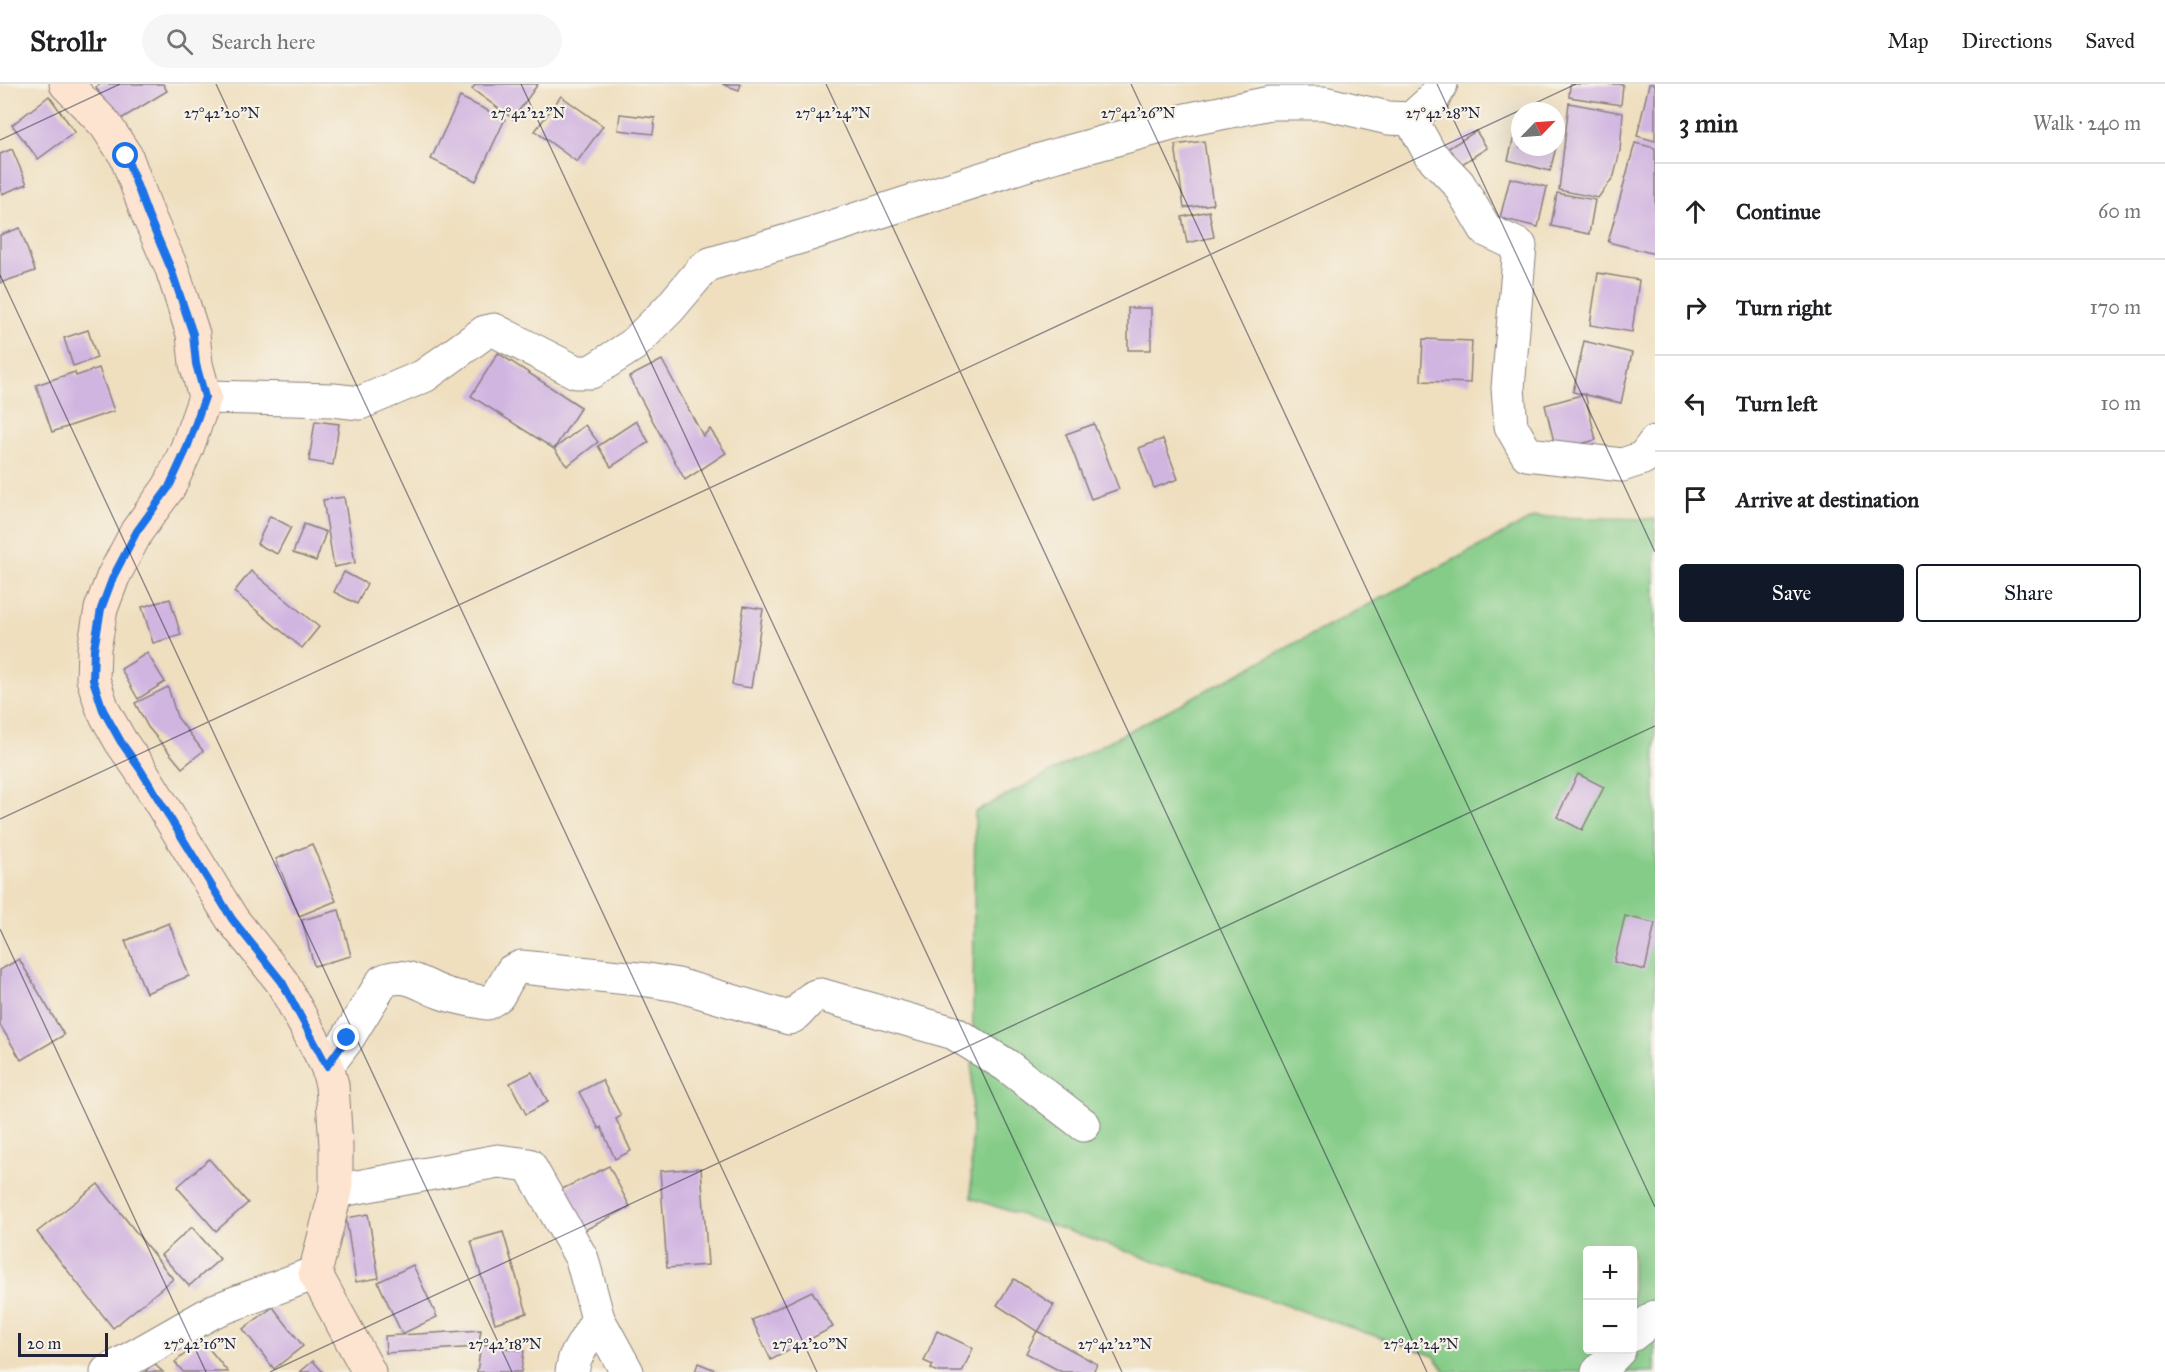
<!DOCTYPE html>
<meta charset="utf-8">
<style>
body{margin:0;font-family:"IM FELL Great Primer",serif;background:#f6f6f6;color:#202124}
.controls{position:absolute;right:18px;bottom:18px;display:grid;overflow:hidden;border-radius:6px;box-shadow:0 6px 24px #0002}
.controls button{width:54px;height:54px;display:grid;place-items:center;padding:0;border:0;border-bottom:2px solid #e0e0e0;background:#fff;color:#202124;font:30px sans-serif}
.compass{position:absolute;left:1511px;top:18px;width:54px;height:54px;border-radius:50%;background:#fff;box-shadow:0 6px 24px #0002;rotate:65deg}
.scale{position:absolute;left:18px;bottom:15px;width:90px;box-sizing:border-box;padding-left:6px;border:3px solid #22223b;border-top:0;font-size:16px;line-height:21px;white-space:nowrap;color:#22223b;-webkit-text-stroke:4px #f7f3e8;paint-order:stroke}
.stop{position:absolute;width:18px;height:18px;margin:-14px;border:4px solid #1a73e8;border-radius:50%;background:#fff}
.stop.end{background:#1a73e8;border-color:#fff;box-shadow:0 2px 6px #0008}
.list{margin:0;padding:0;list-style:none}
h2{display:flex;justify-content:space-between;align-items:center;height:78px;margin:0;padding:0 24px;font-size:26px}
h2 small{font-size:20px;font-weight:400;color:#757577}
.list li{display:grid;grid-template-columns:39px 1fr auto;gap:18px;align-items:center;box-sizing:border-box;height:96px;padding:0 24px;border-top:2px solid #e0e0e0}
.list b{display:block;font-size:22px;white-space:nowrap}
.list em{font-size:20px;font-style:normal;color:#757577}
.actions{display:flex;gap:12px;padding:18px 24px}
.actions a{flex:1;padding:14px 0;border:2px solid #111827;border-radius:6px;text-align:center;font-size:21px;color:#111827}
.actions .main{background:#111827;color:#fff}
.icon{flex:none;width:33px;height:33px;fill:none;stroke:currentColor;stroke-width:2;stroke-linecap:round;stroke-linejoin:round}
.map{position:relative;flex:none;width:1655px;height:1288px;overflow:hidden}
header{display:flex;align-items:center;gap:36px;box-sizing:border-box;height:84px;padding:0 30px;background:#fff;border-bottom:2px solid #e0e0e0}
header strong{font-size:28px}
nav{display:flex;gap:33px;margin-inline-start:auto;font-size:21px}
.search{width:420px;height:54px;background:#f6f6f6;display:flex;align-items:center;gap:15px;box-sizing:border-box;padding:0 21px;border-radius:33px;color:#757577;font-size:22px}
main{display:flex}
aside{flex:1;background:#fff}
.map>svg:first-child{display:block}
</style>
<header>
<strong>Strollr</strong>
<div class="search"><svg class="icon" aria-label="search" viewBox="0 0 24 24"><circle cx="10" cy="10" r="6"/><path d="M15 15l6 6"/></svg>Search here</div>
<nav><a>Map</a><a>Directions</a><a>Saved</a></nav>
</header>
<main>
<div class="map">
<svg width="1655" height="1288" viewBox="0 0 1655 1288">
<rect width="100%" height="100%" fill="#f7f3e8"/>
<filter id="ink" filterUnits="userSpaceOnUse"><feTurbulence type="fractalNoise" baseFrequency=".0167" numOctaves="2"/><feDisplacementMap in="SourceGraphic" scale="12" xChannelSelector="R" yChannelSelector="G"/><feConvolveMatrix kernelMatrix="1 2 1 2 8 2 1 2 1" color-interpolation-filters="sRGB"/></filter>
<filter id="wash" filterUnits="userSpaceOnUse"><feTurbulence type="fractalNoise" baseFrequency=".008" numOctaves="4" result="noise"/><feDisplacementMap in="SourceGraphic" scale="24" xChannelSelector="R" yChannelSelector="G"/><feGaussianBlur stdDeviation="1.35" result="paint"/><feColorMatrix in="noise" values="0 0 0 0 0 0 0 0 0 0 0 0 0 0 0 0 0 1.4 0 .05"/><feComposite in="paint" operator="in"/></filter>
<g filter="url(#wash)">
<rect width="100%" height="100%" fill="#efdfbf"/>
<path fill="#85cc88" stroke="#547762" stroke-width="1.5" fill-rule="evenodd" d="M1535,433L1655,435V1288H1446L1434,1272L971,1114L975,728ZM1588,1166H1632V1266H1588Z"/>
<g id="blocks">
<g fill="#d1b5e1">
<path d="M101,0H163L167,7L116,38L96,3Z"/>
<path d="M476,0H538L513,35L472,5Z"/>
<path d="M722,0H741L739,6Z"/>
<path d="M1570,0H1623L1621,21L1569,13Z"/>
<path d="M1649,0H1655V57L1637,52Z"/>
<path d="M49,12L75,48L38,75L12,41Z"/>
<path d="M561,12L603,42L577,78L535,47Z"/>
<path d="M460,13L505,35L476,97L431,75Z"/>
<path d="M1569,19L1623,29L1620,67L1614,92L1598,114L1559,106Z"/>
<path d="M620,30L655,34L653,50L618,46Z"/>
<path d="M1519,33L1520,63H1556L1550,87L1508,76Z"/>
<path d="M1476,47L1487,64L1459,82L1447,65Z"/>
<path d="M1204,57L1213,120L1184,124L1175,61Z"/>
<path d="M1635,59L1655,64V170L1608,158Z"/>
<path d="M12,65L27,100L2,110L0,105V70Z"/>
<path d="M1510,94L1547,103L1538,143L1500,134Z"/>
<path d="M1557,109L1595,116L1589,150L1551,142Z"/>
<path d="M1209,127L1214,153L1187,159L1182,133Z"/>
<path d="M20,144L35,187L0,199V151Z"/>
<path d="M1598,189L1639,196L1632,248L1590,241Z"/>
<rect x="1128" y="224" width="23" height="42"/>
<path d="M88,246L97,274L73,282L64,254Z"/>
<path d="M1423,255L1472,257L1470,299L1421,297Z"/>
<path d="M1584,257L1632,269L1621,319L1573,308Z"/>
<path d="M498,269L581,323L554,365L471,312Z"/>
<path d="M662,276L703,352L710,345L726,369L685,396L629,293Z"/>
<path d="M99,284L114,327L52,348L36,301L75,288L76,292Z"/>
<path d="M1585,310L1596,356L1556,366L1545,321Z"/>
<path d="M315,337L339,340L333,381L309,377Z"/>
<path d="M636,337L649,358L611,383L598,362Z"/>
<path d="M1094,340L1119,405L1091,415L1066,350Z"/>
<path d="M585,341L598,358L567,382L554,365Z"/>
<path d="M1163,355L1178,395L1154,404L1139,364Z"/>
<path d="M344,413L355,479L334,483L323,416Z"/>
<path d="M270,432L291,443L277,470L257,460Z"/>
<path d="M304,440L326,448L316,477L293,469Z"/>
<path d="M251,487L319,543L302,564L234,508Z"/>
<path d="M344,488L367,500L357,520L334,508Z"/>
<path d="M170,515L181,551L153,559L142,523Z"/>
<path d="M744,522L763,525L751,604L732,601Z"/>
<path d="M147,569L165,598L138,615L121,585Z"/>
<path d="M168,603L177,633L203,667L182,684L148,643L135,619Z"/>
<path d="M1578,690L1604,703L1582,746L1557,733Z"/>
<path d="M312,760L336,817L299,832L276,775Z"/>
<path d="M339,826L351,872L314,882L302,836Z"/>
<path d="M1625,832L1655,839L1645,886L1614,878Z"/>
<path d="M169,839L189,892L146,909L125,857Z"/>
<path d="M19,875L64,951L21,976L0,941V886Z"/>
<path d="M532,988L548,1018L526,1030L510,999Z"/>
<path d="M602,996L621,1032L616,1035L631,1067L615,1075L601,1043L599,1045L579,1008Z"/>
<path d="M209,1075L248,1119L216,1147L177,1103Z"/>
<path d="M609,1082L630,1123L577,1150L556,1108Z"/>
<path d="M701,1084L708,1181L667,1184L660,1087Z"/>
<path d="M98,1100L173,1195L113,1244L37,1148Z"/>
<path d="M368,1130L379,1194L356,1198L346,1134Z"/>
<path d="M192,1143L220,1175L189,1202L161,1171Z"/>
<path d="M503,1148L527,1229L495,1239L471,1157Z"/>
<path d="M413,1181L437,1233L402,1250L378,1198Z"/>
<path d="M1014,1195L1054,1221L1038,1248L997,1221Z"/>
<path d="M812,1207L833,1243L771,1276L752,1236Z"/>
<path d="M273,1223L303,1262L274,1285L243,1245Z"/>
<path d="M481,1246L478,1263L386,1269L385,1252Z"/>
<path d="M937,1247L973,1264L962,1288H938L931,1285L933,1281L924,1277Z"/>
<path d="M1037,1247L1097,1280L1093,1288H1062L1026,1269Z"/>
<path d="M202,1256L228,1288H183L175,1278Z"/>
<path d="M481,1260L524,1267L521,1288H477Z"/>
<path d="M313,1277L323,1288H300Z"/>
<path d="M153,1279L163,1288H145Z"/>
<path d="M698,1279L720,1288H695Z"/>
</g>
</g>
</g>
<g filter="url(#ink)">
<use href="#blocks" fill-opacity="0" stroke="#88807d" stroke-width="1.5"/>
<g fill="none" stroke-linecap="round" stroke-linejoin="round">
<g stroke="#88807d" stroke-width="35">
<g id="street">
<path d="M1411,35L1430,70L1458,99L1486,146L1520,162L1508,304L1511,342L1527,370L1622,381L1643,374L1655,358"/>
<path d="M205,313L333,316L360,319L424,292L485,248L494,246L576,288H591L633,261L669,225L701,187L710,180L804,152L1050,73L1186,36L1270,19H1324L1388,34L1411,35L1433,15L1441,0"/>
<path d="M327,982L346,957L383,897C405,887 420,900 440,908C455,914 472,916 487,919L498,912L512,887L521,883L648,896L678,901L789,934C802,930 807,911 821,911L954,949L1006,981L1084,1041"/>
<path d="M336,1107L498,1077L529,1081L582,1175L598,1235L627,1288"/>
<path d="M1632,1251L1655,1233"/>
<path d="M107,1288L214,1227L315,1189"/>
<path d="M572,1288L575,1274L598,1235"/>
<path d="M1598,1288L1619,1266"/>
</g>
</g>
<g stroke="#88807d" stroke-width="35">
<path id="secondary" d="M66,0L105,40L126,72L148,131L172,185L193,250L196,280L205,313L187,364L169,403L137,447L113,493L101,525L94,565L93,595L103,626L121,658L140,685L232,835L282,898L327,982L332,1001L336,1062V1107L315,1189L369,1288"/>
</g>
<use href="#street" stroke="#fff" stroke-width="33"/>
<use href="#secondary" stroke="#fde4d0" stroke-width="33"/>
</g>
</g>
<g fill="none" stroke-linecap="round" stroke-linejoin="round" filter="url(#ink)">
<path stroke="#1a73e8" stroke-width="8" d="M126,72L148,131L171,185L193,250L196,280L205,313L187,364L169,403L137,447L113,493L101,525L94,565L93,596L103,626L121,658L140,685L232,835L282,898L327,982L347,954"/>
</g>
<path fill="none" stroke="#22223b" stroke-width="1.5" stroke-opacity="0.45" d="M216,0L817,1288M521,0L1122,1288M826,0L1427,1288M1131,0L1655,1123M1437,0L1655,468M0,56L120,0M0,191L512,1288M0,735L1576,0M0,845L206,1288M270,1288L1655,642"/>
<g font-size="15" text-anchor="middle" fill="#22223b" stroke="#f7f3e8" stroke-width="4.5" stroke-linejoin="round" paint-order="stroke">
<text x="222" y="34">27°42'20"N</text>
<text x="528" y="34">27°42'22"N</text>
<text x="833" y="34">27°42'24"N</text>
<text x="1138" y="34">27°42'26"N</text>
<text x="1443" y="34">27°42'28"N</text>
<text x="200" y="1265">27°42'16"N</text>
<text x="505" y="1265">27°42'18"N</text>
<text x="810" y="1265">27°42'20"N</text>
<text x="1115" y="1265">27°42'22"N</text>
<text x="1421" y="1265">27°42'24"N</text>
</g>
</svg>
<div class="controls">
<button>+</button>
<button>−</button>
</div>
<svg class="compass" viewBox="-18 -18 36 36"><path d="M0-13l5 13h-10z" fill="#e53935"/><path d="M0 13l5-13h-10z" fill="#757577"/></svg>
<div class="scale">20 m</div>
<div class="stop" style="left:126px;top:72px"></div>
<div class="stop end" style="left:347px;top:954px"></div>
</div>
<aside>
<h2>3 min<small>Walk · 240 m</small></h2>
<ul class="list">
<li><svg class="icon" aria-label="ahead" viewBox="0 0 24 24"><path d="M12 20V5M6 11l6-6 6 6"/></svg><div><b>Continue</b></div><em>60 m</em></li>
<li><svg class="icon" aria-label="right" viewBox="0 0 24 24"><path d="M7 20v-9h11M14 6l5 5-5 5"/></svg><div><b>Turn right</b></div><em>170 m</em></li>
<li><svg class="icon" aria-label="left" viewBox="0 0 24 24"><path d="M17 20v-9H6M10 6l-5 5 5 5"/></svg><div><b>Turn left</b></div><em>10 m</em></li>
<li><svg class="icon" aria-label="arrive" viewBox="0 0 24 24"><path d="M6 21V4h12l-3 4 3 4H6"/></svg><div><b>Arrive at destination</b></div></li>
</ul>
<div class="actions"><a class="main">Save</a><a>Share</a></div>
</aside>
</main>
